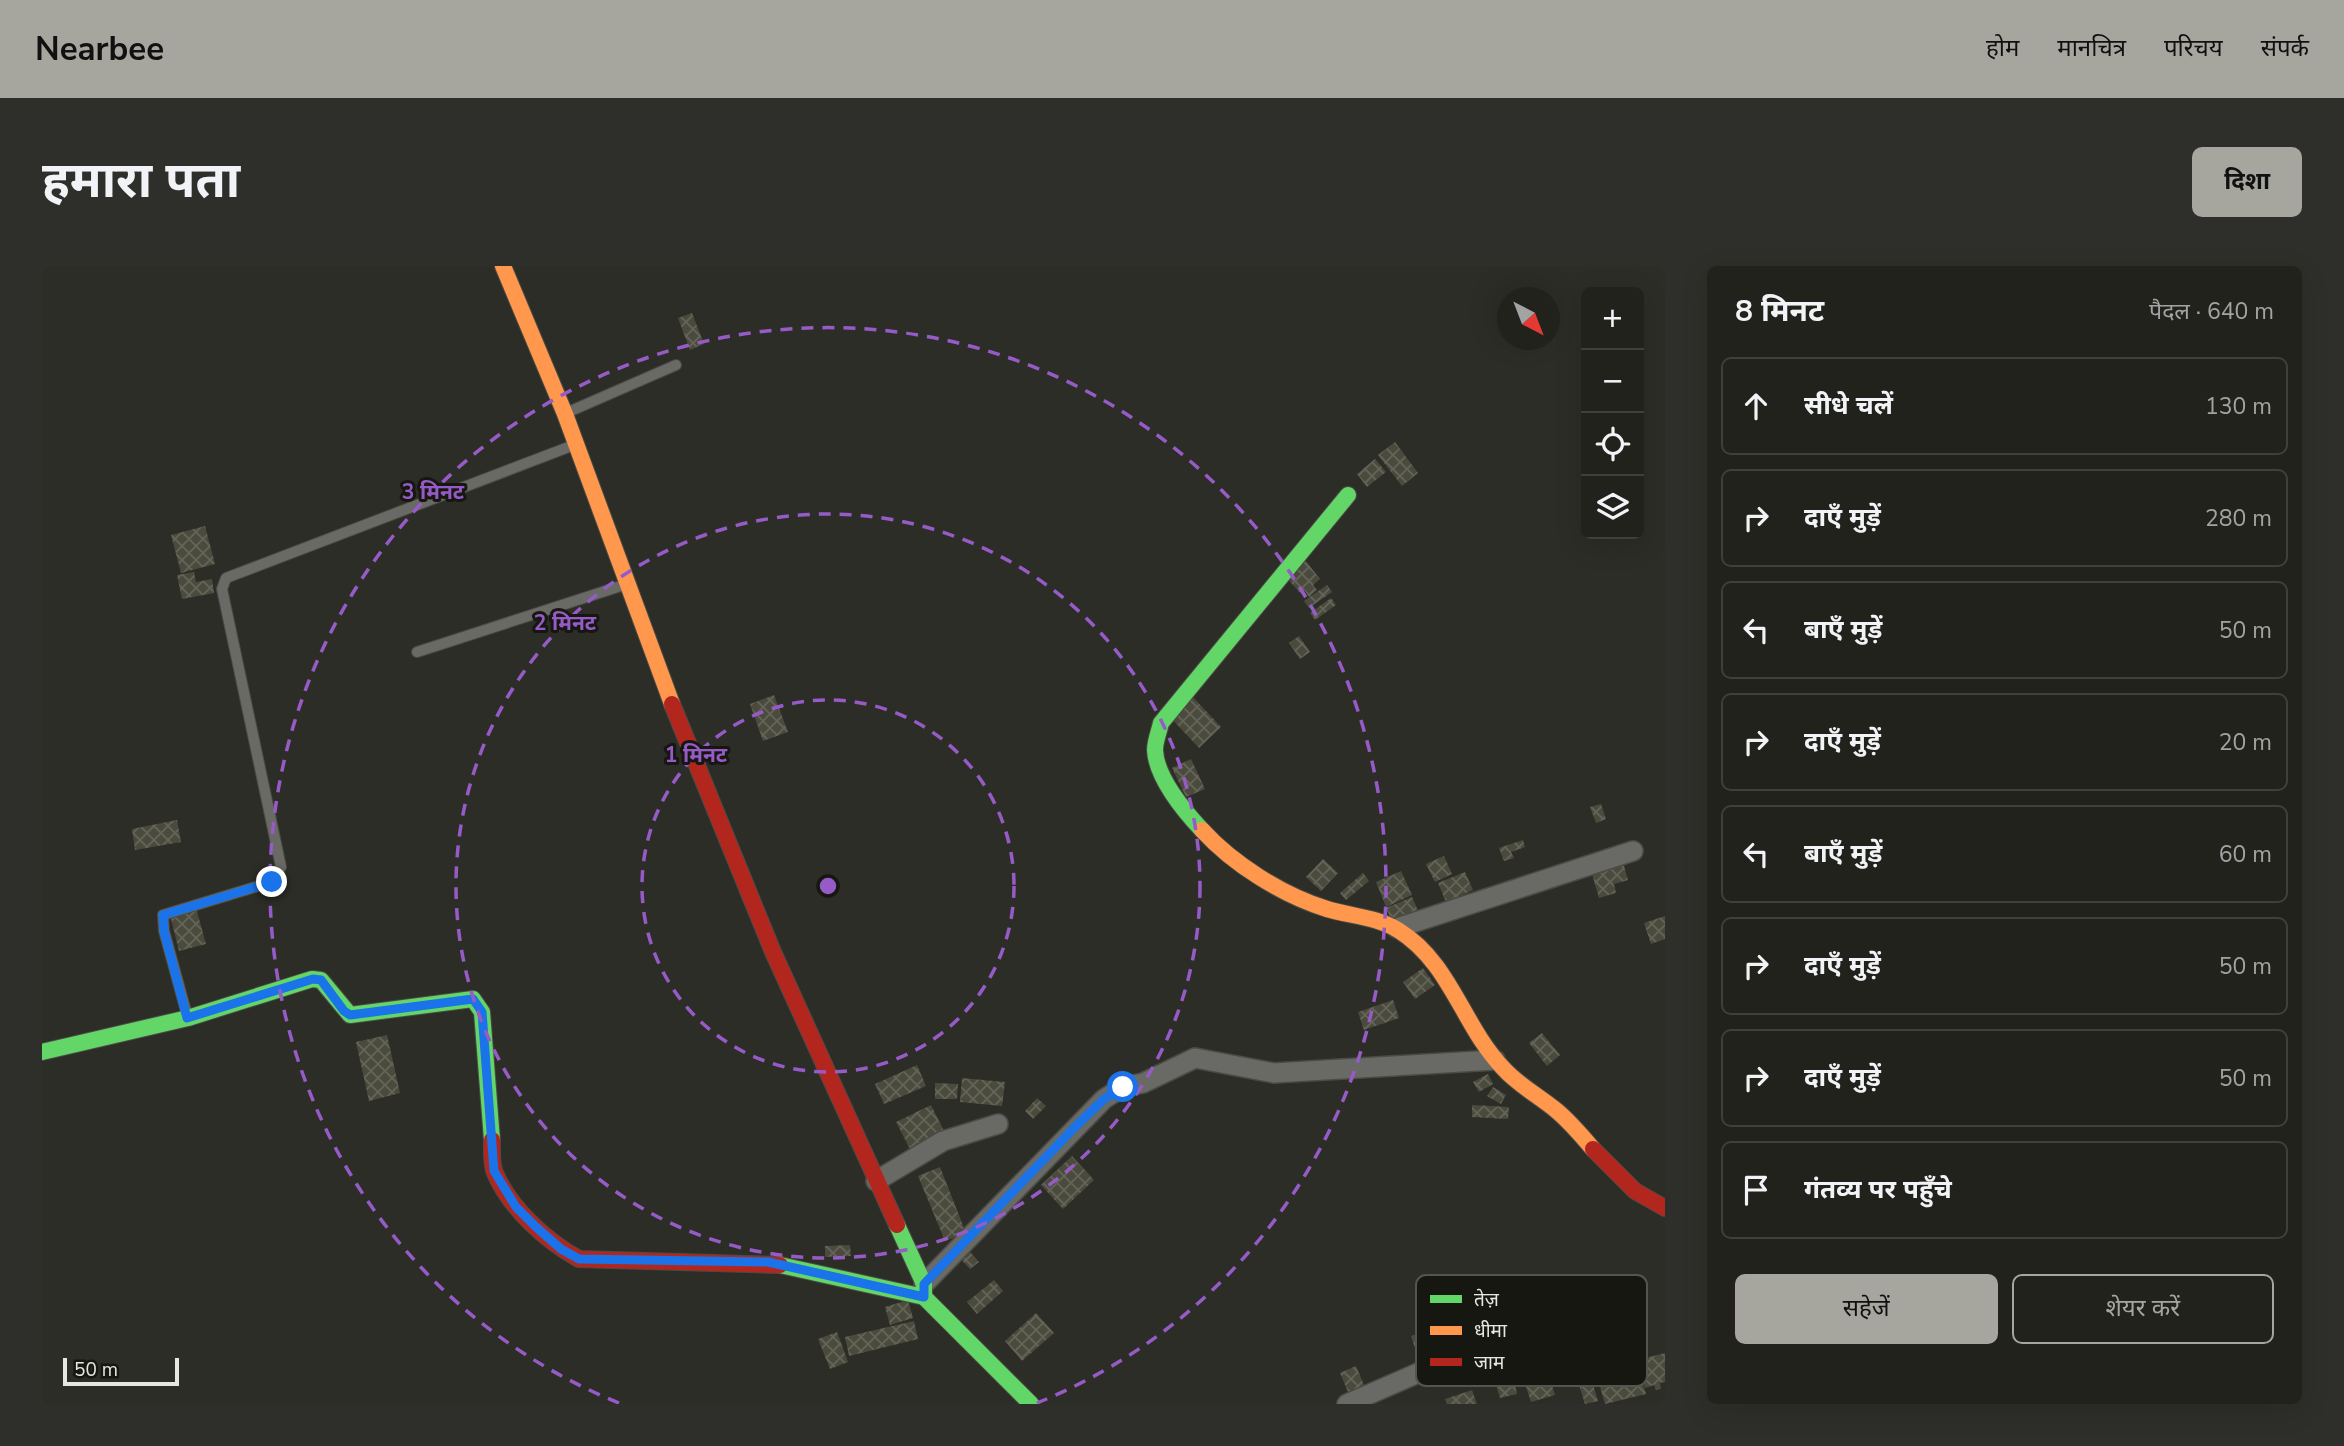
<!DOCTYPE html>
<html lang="hi">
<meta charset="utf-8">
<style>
body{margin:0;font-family:"Nunito Sans","Noto Sans Devanagari",sans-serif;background:#2e2f2a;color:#f1f3f6}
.controls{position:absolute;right:21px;top:21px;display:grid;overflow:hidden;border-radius:10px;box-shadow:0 7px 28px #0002}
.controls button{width:63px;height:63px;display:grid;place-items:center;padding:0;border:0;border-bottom:2px solid #3f3f3b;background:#22221d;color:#f1f3f6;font:35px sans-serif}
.compass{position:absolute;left:1455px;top:21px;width:63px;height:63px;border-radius:50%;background:#22221d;box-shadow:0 7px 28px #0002;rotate:138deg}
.scale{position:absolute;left:21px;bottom:18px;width:116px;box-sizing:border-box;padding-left:7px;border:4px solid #e7e7df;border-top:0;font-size:19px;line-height:24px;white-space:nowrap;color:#e7e7df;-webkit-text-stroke:5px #171712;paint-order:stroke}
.stop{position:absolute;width:21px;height:21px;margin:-16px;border:5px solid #1a73e8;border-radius:50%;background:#fff}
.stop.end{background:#1a73e8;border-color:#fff;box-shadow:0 2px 7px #0008}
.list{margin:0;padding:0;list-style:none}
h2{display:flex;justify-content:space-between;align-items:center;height:91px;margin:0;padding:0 28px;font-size:30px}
h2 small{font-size:23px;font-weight:400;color:#a2a4a4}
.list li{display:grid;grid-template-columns:46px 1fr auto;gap:21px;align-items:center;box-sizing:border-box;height:98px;margin:0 14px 14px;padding:0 14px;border:2px solid #3f3f3b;border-radius:10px}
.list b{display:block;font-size:26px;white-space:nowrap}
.list em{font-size:23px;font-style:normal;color:#a2a4a4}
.actions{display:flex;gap:14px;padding:21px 28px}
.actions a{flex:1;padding:16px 0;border:2px solid #a6a69f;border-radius:10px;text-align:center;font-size:24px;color:#a6a69f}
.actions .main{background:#a6a69f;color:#111}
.icon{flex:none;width:38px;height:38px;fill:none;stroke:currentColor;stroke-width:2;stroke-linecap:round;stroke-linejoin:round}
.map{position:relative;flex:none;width:1623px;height:1138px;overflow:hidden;border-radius:10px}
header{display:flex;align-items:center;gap:42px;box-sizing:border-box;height:98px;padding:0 35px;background:#a6a69f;color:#111}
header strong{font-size:33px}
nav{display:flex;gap:38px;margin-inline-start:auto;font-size:24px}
.intro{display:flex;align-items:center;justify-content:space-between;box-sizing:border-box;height:168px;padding:0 42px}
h1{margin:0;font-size:49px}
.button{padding:18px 32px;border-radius:10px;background:#a6a69f;color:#111;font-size:24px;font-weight:700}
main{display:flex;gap:42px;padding:0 42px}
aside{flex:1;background:#22221d;border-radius:10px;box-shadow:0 7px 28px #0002}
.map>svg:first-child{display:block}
</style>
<header>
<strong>Nearbee</strong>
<nav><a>होम</a><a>मानचित्र</a><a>परिचय</a><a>संपर्क</a></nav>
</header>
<div class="intro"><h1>हमारा पता</h1><a class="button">दिशा</a></div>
<main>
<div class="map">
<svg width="1623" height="1138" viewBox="0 0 1623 1138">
<defs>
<pattern id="building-cross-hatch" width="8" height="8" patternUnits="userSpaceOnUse" patternTransform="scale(1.75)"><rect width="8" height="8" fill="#4a4a3d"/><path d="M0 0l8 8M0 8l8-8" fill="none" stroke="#646459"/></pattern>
</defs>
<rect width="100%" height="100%" fill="#2d2d27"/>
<g fill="url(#building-cross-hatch)">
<path d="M650,47L662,78L648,84L636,52Z"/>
<path d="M1353,176L1376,207L1360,220L1336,189Z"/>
<path d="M1333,193L1344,206L1325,221L1315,208Z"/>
<path d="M163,260L173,298L139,307L129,269Z"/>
<path d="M1263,294L1278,313L1271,319L1275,324L1267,331L1262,324L1258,327L1243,310Z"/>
<path d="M152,306L154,316L170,313L172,327L140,333L135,309Z"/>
<path d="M1285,319L1290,326L1267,342L1262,335Z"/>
<path d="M1289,332L1294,339L1273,354L1268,347Z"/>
<path d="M1257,370L1268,386L1258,393L1247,377Z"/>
<path d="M1148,428L1179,461L1157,482L1126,449Z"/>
<path d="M732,429L746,466L721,475L708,438Z"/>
<path d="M1149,493L1163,523L1144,531L1130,502Z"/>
<path d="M1559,538L1564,553L1554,557L1548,541Z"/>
<path d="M135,554L139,576L93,584L90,563Z"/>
<path d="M1481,574L1483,581L1469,586L1472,592L1462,595L1457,582Z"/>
<path d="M1402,590L1410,608L1393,616L1384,598Z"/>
<path d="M1281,593L1296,607L1279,625L1264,611Z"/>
<path d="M1580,593L1586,614L1572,618L1574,627L1557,632L1548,601Z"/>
<path d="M1359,605L1370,629L1344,641L1334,616Z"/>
<path d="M1423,606L1431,624L1404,636L1396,617Z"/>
<path d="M1321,607L1327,615L1304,634L1298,627Z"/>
<path d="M1370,631L1377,647L1351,658L1344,642Z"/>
<path d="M154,642L164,678L137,685L128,649Z"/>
<path d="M1623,650V673L1609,678L1602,657Z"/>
<path d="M1381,702L1393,719L1373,733L1361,716Z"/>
<path d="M1351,734L1357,752L1322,764L1316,746Z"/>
<path d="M1500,767L1518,789L1505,800L1487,777Z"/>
<path d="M345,769L358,827L327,835L314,776Z"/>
<path d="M875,799L884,820L842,838L833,818Z"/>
<path d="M1446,808L1451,818L1437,826L1431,816Z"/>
<path d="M920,812L963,816L960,840L918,836Z"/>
<path d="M893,817L916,818L915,833H893Z"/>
<path d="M1451,821L1464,829L1459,838L1445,830Z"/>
<path d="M995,832L1004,840L991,853L983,845Z"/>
<path d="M889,839L904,869L870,887L854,856Z"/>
<path d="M1430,839L1467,841L1466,853L1430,851Z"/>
<path d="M1030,890L1052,914L1021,943L999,919Z"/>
<path d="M898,901L924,967L903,975L876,910Z"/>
<path d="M808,979L809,990L783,991V980Z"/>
<path d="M924,981L937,996L928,1003L915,989Z"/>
<path d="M952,1014L961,1025L935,1048L925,1036Z"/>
<path d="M866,1034L871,1052L848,1059L843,1041Z"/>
<path d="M994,1047L1012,1067L980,1095L963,1075Z"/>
<path d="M872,1055L876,1073L807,1090L803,1071Z"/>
<path d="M1403,1058L1411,1083L1377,1094L1369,1070Z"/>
<path d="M795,1066L806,1096L788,1103L776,1073Z"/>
<path d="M1623,1087V1116L1618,1117L1619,1123L1614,1124L1612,1119L1603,1122L1596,1094Z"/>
<path d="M1594,1095L1604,1128L1563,1138L1554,1107Z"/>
<path d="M1314,1100L1325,1126L1309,1133L1298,1107Z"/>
<path d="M1546,1102L1556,1135L1543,1138L1533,1106Z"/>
<path d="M1508,1113L1513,1129L1489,1136L1484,1121Z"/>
<path d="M1472,1114L1475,1128L1458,1132L1454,1118Z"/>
<path d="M1430,1124L1435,1138H1405L1403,1133Z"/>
</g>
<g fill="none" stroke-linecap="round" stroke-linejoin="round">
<g stroke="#4b4b46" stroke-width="12">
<g id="lane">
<path d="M524,147L634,99"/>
<path d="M375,386L585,318"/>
<path d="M145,749L122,665L121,649L230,616L239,601L180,323L184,312L532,179"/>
</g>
</g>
<g stroke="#4b4b46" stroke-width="22">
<g id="street">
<path d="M1355,662L1591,585"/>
<path d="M834,915L901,875L956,858"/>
<path d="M882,1018L1062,833L1081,821L1101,817L1153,792L1232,807L1453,794"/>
<path d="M1305,1138L1447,1076"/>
</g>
</g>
<g stroke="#4b4b46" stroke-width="18">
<g id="fast">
<path d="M1160,564C1142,545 1114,511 1113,484C1113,475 1117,466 1119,457L1306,229"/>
<path d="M0,786L146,752L270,713L279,714L308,749L431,733L440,746L450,874"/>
<path d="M855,959L882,1018V1031L989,1138"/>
<path d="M738,999L882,1031"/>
</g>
</g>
<g stroke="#4b4b46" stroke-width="18">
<g id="slow">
<path d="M461,0L523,148L630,438"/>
<path d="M1160,564C1191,598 1240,629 1285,643C1308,650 1335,651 1356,664C1409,697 1420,759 1461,802C1476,819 1497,830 1515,845C1528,856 1540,870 1551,883"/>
</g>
</g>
<g stroke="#4b4b46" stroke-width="18">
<g id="jam">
<path d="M630,438L731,686L855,959"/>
<path d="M450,874C450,884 449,898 453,907C468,942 504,975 537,993L738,999"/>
<path d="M1551,883L1593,925L1623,942"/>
</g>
</g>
<use href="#lane" stroke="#696965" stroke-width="10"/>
<use href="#street" stroke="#696965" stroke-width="19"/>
<use href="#fast" stroke="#63d668" stroke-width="16"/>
<use href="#slow" stroke="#ff974d" stroke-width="16"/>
<use href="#jam" stroke="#b3261e" stroke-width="16"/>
</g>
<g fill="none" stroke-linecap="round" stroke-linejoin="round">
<path stroke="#1a73e8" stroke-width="9" d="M230,616L121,649L122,665L145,752L271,713L279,714L302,745L308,749L431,733L440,746L452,905L474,941L494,961L519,983L537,993L726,996L882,1031V1018L1032,862L1062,833L1081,821"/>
</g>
<g fill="none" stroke="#965bc7" stroke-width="3.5" stroke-dasharray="12 9">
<circle cx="786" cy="620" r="186"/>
<circle cx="786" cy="620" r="372"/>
<path d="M577 1137A558 558 0 1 1 995 1137"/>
</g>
<rect x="1374" y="1009" width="231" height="111" rx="10" fill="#171712" stroke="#555550" stroke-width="2"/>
<rect x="1388" y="1029" width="32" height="8" fill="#63d668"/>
<rect x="1388" y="1060" width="32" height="9" fill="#ff974d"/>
<rect x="1388" y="1092" width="32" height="8" fill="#b3261e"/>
<g font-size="19" fill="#e7e7df">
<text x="1432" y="1040">तेज़</text>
<text x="1432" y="1071">धीमा</text>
<text x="1432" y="1103">जाम</text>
</g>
<circle cx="786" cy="620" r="10" fill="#965bc7" stroke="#171712" stroke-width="3.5"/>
<g font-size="21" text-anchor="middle" font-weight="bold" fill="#965bc7" stroke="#171712" stroke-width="6" stroke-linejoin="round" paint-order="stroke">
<text x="391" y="233">3 मिनट</text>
<text x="523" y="364">2 मिनट</text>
<text x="654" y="496">1 मिनट</text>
</g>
</svg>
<div class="controls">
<button>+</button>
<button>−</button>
<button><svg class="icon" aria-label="locate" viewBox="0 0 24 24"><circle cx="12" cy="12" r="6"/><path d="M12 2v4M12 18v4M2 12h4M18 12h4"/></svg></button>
<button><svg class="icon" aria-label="layers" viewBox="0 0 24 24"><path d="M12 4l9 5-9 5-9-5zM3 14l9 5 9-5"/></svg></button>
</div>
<svg class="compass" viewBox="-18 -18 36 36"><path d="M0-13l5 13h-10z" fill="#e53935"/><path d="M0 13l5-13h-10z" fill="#a2a4a4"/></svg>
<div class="scale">50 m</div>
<div class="stop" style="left:1081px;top:821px"></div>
<div class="stop end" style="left:230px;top:616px"></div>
</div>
<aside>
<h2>8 मिनट<small>पैदल · 640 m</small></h2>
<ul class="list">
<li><svg class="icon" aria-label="ahead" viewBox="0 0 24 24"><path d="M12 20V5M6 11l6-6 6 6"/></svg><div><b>सीधे चलें</b></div><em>130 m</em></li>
<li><svg class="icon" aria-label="right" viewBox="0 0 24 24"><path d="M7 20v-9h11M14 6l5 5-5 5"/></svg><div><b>दाएँ मुड़ें</b></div><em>280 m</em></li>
<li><svg class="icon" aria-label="left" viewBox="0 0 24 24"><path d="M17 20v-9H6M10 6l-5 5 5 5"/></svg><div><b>बाएँ मुड़ें</b></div><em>50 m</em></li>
<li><svg class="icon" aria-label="right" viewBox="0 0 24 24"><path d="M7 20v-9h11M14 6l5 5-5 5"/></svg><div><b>दाएँ मुड़ें</b></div><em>20 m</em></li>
<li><svg class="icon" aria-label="left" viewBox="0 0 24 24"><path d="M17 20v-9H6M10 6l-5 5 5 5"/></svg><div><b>बाएँ मुड़ें</b></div><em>60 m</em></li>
<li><svg class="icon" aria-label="right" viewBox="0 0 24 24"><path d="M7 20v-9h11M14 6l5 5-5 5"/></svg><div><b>दाएँ मुड़ें</b></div><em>50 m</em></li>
<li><svg class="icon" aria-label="right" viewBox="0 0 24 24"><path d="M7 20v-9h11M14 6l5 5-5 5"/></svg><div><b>दाएँ मुड़ें</b></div><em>50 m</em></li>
<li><svg class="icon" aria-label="arrive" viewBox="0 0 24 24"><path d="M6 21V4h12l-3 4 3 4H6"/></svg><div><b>गंतव्य पर पहुँचे</b></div></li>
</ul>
<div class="actions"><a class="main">सहेजें</a><a>शेयर करें</a></div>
</aside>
</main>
